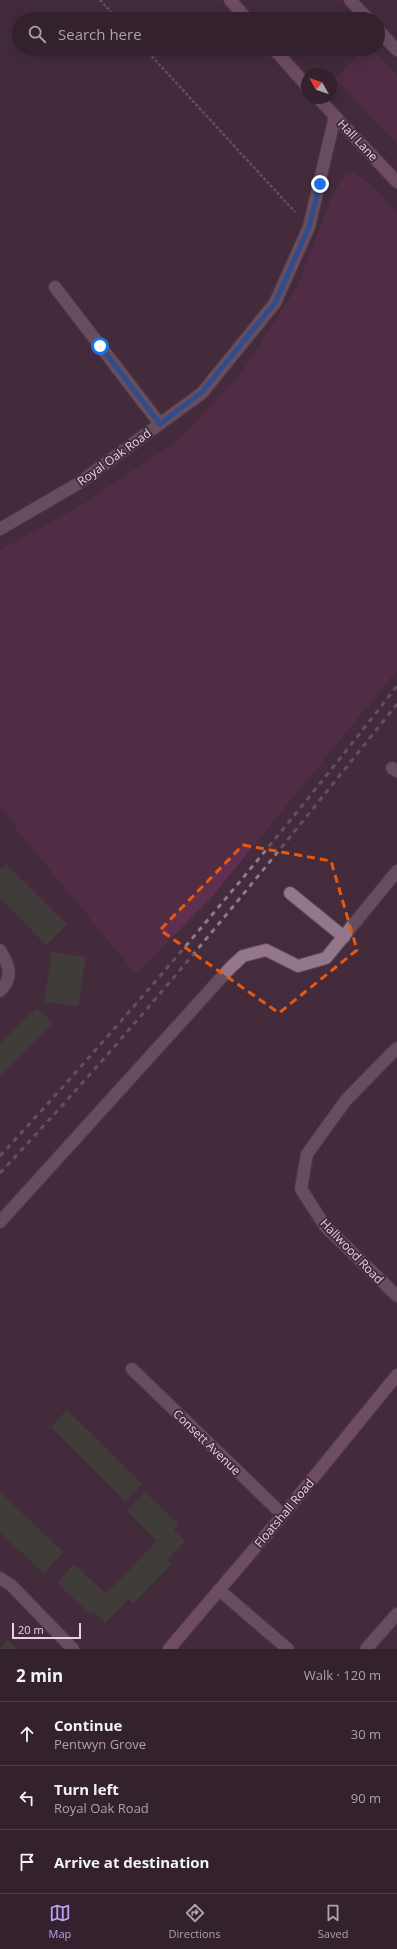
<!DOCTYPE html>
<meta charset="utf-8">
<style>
body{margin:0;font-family:"Open Sans",sans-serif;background:#3e2e39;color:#f1f3f6}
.compass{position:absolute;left:301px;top:68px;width:36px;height:36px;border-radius:50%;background:#33212d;box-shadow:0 4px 16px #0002;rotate:310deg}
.scale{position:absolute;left:12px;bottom:10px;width:69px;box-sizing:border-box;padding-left:4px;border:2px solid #e4d3de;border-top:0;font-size:11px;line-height:14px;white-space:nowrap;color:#e4d3de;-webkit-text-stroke:3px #442c3c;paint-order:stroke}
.stop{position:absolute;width:12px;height:12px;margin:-9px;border:3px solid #1a73e8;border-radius:50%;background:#fff}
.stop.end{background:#1a73e8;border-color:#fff;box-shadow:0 1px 4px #0008}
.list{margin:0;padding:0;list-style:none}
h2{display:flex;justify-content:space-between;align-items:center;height:52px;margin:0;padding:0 16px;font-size:17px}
h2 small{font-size:13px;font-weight:400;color:#a9a3aa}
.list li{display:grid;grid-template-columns:26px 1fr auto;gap:12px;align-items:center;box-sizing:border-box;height:64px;padding:0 16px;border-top:1px solid #4e3e49}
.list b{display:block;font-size:15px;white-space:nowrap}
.list p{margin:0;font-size:13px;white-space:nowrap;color:#a9a3aa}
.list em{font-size:13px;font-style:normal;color:#a9a3aa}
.icon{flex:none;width:22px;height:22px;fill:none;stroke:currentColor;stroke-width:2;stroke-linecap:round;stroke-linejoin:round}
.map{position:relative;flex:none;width:397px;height:1649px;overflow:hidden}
.search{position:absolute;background:#33212d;box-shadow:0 4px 16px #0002;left:12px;right:12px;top:12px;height:44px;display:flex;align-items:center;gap:10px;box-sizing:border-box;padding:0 14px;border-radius:22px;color:#a9a3aa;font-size:15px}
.sheet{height:244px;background:#33212d}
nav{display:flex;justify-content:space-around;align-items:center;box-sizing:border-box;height:56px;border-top:1px solid #4e3e49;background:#33212d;font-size:11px;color:#a9a3aa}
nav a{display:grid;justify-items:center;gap:2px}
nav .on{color:#bca0f2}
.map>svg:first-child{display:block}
</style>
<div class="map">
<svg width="397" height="1649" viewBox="0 0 397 1649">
<rect width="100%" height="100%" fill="#442c3c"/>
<g fill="#5f2f51">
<path d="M364,49H373L397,75V144L335,79Z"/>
<path d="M353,173L371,184L397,213V670L211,898L136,974L17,830L0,804V550L82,505L179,440L243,371L298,285L332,196L344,176Z"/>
</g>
<g fill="#3d5038">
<path d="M6,864L67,924L46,945L0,898V870Z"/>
<path d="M52,952L86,957L78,1006L44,1002Z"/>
<path d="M37,1008L53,1023L0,1076V1045Z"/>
<path d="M67,1410L142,1484L125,1501L51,1427Z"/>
<path d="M0,1492L63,1552L44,1573L0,1532Z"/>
<path d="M145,1492L178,1524L174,1530L185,1541L167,1560L171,1564L133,1604L128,1599L105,1623L93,1611L90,1614L57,1583L74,1564L106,1594L157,1541L127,1511Z"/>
<path d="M8,1640L17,1649H0Z"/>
</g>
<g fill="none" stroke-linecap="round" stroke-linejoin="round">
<g stroke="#5e4957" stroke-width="14">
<g id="lane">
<path d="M392,768L397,771"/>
<path d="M290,893L344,937"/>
<path d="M0,1222L230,968L243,956L266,950L298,966L326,958L397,871"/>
<path d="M366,1649L397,1614"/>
</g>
</g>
<g stroke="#5e4957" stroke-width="14">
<g id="street">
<path d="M350,0L368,19"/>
<path d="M378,30L397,50"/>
<path d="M55,287L160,424"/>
<path d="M0,529L79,483L202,393L275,303L309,227L335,116"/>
<path d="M0,950C9,965 14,977 0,991"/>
<path d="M397,1048L346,1100L307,1154L301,1189L325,1226L397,1296"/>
<path d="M132,1369L283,1515"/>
<path d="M0,1578L11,1585L73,1649"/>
<path d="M219,1590L288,1649"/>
</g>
</g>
<g stroke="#5e4957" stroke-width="14">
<g id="secondary">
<path d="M230,0L247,19"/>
<path d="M274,49L307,86"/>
<path d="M318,98L397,182"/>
<path d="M169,1649L283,1515L397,1375"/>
</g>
</g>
<g stroke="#8c7785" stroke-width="2.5" stroke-dasharray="3 2" stroke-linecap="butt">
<path d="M100,0L117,19"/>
<path d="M145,49L295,212"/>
</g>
<use href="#lane" stroke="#94778a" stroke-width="12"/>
<use href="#street" stroke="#94778a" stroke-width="12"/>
<use href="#secondary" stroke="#a27493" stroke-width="12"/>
<g stroke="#8f7a88" stroke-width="3" stroke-dasharray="5 5" stroke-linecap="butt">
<path d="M0,1156C139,1005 271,848 397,686"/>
<path d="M0,1173C140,1024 269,864 397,704"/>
</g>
</g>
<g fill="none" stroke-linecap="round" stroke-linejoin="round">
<path stroke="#1a73e8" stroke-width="5" d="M100,346L160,424L202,392L275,303L309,227L320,184"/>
</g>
<path d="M0 0H397V1649H0ZM243,845L331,861L357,950L279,1013L160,930Z" fill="#442c3c" fill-opacity=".55" fill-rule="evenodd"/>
<path fill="none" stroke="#e8590c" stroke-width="3" stroke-dasharray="8 5" stroke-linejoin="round" d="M243,845L331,861L357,950L279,1013L160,930Z"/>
<g text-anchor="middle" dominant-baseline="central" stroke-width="4" stroke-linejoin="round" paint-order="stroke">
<g font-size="12" fill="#e4d3de" stroke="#442c3c">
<text transform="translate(358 140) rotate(47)">Hall Lane</text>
<text transform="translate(114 457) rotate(-36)">Royal Oak Road</text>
<text transform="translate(352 1251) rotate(46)">Hallwood Road</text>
<text transform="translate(207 1442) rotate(44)">Consett Avenue</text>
<text transform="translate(284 1513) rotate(-50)">Floatshall Road</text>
</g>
</g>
</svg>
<svg class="compass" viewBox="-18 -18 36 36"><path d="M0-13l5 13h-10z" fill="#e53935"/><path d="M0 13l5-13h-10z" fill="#a9a3aa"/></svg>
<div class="scale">20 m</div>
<div class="stop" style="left:100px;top:346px"></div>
<div class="stop end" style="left:320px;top:184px"></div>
<div class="search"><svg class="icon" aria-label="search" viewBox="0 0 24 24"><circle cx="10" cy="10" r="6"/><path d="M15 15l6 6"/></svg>Search here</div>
</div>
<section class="sheet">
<h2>2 min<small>Walk · 120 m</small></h2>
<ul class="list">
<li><svg class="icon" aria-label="ahead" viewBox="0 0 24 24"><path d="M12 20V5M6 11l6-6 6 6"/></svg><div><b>Continue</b><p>Pentwyn Grove</p></div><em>30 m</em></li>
<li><svg class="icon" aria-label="left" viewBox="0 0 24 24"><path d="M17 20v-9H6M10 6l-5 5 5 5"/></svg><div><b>Turn left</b><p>Royal Oak Road</p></div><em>90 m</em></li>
<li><svg class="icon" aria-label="arrive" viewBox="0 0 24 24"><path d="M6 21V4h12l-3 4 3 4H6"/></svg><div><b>Arrive at destination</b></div></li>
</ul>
</section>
<nav>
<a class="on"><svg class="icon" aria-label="map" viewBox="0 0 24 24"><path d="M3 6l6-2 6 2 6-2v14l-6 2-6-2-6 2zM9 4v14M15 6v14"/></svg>Map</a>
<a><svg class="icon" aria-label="directions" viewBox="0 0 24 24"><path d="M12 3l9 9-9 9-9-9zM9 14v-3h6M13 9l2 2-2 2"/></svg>Directions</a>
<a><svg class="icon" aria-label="saved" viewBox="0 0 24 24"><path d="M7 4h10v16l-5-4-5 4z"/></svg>Saved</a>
</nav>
